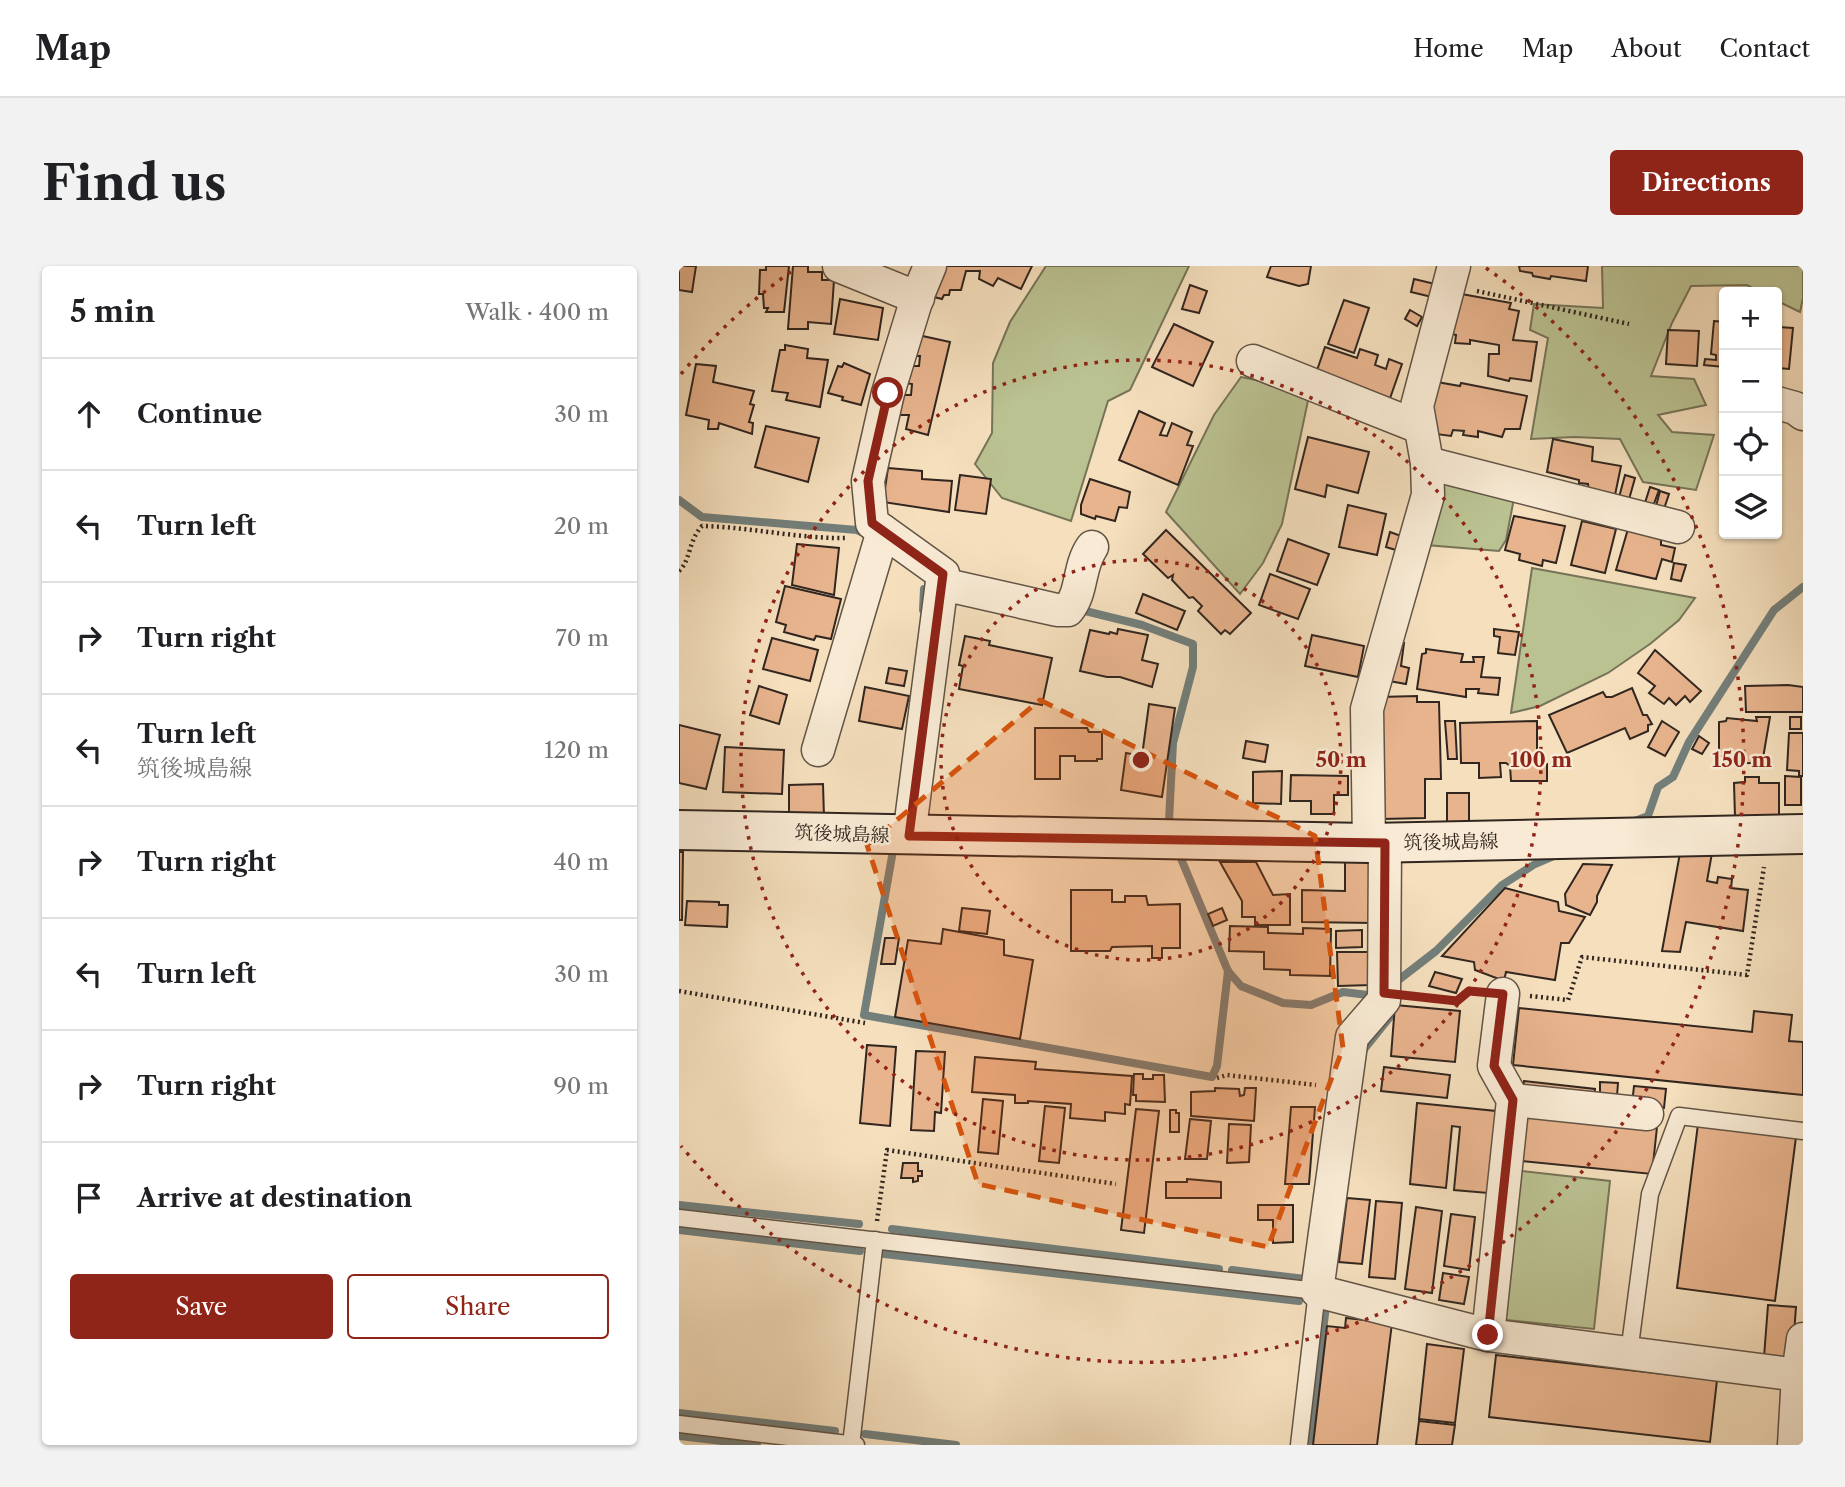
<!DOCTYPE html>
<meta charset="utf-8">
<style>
body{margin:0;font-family:"Libre Caslon Text","Noto Serif JP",serif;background:#f2f2f2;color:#202124}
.controls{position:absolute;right:21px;top:21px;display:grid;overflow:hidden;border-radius:7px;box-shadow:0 2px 5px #0004}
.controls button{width:63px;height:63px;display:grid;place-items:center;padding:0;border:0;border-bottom:2px solid #e0e0e0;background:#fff;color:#202124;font:35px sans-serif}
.stop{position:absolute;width:21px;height:21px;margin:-16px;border:5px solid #8f2418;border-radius:50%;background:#fff}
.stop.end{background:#8f2418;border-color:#fff;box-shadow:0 2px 7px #0008}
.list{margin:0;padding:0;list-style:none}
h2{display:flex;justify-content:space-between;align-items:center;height:91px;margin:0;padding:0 28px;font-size:30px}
h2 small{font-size:23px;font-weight:400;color:#757577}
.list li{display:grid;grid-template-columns:46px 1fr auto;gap:21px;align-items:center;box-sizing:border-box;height:112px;padding:0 28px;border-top:2px solid #e0e0e0}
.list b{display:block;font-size:26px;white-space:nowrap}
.list p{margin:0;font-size:23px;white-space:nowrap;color:#757577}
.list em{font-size:23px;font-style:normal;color:#757577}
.actions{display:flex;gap:14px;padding:21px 28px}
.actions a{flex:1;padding:16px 0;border:2px solid #8f2418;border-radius:7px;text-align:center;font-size:24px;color:#8f2418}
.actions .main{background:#8f2418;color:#fff}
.icon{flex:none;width:38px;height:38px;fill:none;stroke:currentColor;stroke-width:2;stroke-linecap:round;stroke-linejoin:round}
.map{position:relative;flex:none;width:1124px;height:1179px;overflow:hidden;border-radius:7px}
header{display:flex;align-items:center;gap:42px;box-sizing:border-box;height:98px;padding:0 35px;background:#fff;border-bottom:2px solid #e0e0e0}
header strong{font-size:33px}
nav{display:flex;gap:38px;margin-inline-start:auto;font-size:24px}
.intro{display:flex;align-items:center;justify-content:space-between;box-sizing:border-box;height:168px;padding:0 42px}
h1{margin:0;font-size:49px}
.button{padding:18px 32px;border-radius:7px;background:#8f2418;color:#fff;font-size:24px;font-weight:700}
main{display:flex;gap:42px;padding:0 42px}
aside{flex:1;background:#fff;border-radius:7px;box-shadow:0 2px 5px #0004}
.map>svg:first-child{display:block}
</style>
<header>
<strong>Map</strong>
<nav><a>Home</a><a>Map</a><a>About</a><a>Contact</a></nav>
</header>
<div class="intro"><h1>Find us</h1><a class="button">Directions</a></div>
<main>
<aside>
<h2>5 min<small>Walk · 400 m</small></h2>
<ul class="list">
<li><svg class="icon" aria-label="ahead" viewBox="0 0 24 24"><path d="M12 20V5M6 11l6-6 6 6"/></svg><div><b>Continue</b></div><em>30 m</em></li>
<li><svg class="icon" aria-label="left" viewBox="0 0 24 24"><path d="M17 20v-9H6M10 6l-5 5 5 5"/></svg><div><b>Turn left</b></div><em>20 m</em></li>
<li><svg class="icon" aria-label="right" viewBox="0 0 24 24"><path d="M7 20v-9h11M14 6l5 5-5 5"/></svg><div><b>Turn right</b></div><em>70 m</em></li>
<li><svg class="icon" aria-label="left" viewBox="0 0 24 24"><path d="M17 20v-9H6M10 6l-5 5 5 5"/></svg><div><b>Turn left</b><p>筑後城島線</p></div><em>120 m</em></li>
<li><svg class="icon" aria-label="right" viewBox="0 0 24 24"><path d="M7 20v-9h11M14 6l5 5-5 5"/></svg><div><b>Turn right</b></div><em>40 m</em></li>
<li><svg class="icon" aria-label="left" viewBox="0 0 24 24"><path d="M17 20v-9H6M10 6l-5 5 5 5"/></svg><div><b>Turn left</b></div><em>30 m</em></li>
<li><svg class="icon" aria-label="right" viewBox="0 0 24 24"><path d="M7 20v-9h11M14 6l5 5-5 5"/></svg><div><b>Turn right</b></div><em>90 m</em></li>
<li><svg class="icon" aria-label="arrive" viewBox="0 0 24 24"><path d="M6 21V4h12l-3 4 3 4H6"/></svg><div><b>Arrive at destination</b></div></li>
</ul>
<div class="actions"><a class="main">Save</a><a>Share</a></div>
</aside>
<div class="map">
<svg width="1124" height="1179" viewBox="0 0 1124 1179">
<rect width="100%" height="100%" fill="#f5dfbd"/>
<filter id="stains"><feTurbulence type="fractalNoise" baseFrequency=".00286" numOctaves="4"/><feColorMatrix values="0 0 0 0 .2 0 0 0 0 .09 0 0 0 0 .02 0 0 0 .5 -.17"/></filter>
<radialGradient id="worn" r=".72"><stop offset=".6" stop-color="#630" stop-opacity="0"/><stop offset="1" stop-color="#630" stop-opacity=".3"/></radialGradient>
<g fill="#bbc292" stroke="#767458" stroke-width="2">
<path d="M367,0H510L451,124L429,135L392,255L323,232L296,198L313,167L314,97L331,56Z"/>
<path d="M923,0H1124V32L1121,46L1098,35V26H1081L1068,19L1012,20L993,57L972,110L1015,113L1027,139L979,149L993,166L1035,169L1017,224L964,216L941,173L896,171L852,173L869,72L851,64L855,38L924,42Z"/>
<path d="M562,111L631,125L603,258L584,297L561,328L487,246L535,149Z"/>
<path d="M758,208L836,227L827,274L820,285L747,279Z"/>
<path d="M853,302L1016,332L1000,354L971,378L929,407L861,440L832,447Z"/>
<path d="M834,904L931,915L915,1063L818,1053Z"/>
</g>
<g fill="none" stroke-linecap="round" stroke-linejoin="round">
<g stroke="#737f7b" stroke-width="8">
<path d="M0,234L23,251L178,264L189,269"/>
<path d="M398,343L463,359L514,378V401L494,477L490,555L492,563"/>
<path d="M244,344L245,323"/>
<path d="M953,556L969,550L979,521L994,511L1010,476L1095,344L1124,321"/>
<path d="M215,579L185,749L533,811L538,800L549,705"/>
<path d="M498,583L549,705L562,720L604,737L632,739L664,726L689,729L698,725"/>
<path d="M713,719L757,685L823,619L856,598L877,589"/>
<path d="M682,787L711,751V744"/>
<path d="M0,939L180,958"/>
<path d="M213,963L540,1003"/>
<path d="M0,964L181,985"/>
<path d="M205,988L620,1035"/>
<path d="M553,1004L626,1013"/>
<path d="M0,1147L156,1165"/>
<path d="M186,1168L277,1179"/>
<path d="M0,1170L78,1179"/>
<path d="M631,1179L647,1039"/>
</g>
</g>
<g fill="#e8b48e" stroke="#31261f" stroke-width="2">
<path d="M0,0H17L13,26L0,24Z"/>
<path d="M87,0H110L105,46H87L89,42H85L84,28H80L81,4H87Z"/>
<path d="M114,0H129V6H143V14H155L152,58L129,56V63H109Z"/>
<path d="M263,0H353L342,23L319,12L314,20L300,13L301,5H287L282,24H271L270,29H265L263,33L251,30Z"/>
<path d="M592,0H632L629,18L620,20L588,11Z"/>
<path d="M840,0H909L907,15L872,10L871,13L854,10L853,7L841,5Z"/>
<path d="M735,13L756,18L753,31L732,26Z"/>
<path d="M511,19L528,25L520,47L503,43Z"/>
<path d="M777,27L832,37L830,43L840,45L834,74L858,76L852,115L831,112L830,115L809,110L810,88H820V79L791,74V78L776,77L777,69L766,66Z"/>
<path d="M161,33L204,42L199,74L155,68Z"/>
<path d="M665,34L690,42L675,87L649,78Z"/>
<path d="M731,44L743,51L738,60L726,53Z"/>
<path d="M1035,55L1045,56V101L1025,99L1026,93L1037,94V89L1032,88Z"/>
<path d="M495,58L534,76L514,120L473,101Z"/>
<path d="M1098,61L1114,62L1110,103L1098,102Z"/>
<path d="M989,64L1020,65L1018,100L987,98Z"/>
<path d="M239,69L271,76L249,169L227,163L230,149H217L222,129H232L233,118L226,117L230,100H240L241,90H233Z"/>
<path d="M106,79L129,83L128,92L149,94L141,141L107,134L109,127L93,125L101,84H106Z"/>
<path d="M646,81L678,92L681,83L699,89L696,99L707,103L710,93L723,98L709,138L635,113Z"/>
<path d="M165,97L191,108L182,139L163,134L164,131L149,127L159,100L163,101Z"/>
<path d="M17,98L37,100L34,116L75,125L71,138L75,139L70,156L74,157L73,168L40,157L39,163H29L30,154L7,149Z"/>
<path d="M758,116L781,120L782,117L848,130L841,163H826L823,171L799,165V171L784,169L785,165L774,164L772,170L757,168L758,161H750Z"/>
<path d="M460,145L486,157L481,169L488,170L493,157L513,166L508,179L514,180L499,219L440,194Z"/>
<path d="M87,160L140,172L129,216L76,201Z"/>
<path d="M629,171L690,186L679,227L648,219L646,231L616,223Z"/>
<path d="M874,173L914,181L913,195L942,200L936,229H910L909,218L900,217V214L868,206Z"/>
<path d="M209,202L243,205V213L273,215L270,246L204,236Z"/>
<path d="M281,209L312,213L307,248L276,244Z"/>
<path d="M946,209L956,212L949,237L939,235Z"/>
<path d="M411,213L451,226L448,242L440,241L436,255L417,250L416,253L402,248V239Z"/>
<path d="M971,221L980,224L973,243L965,240Z"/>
<path d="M981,225L990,228L984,246L976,244Z"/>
<path d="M669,239L707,248L698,289L660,281Z"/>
<path d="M835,250L886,260L877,297L864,294L863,300L840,294L841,288L826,284Z"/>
<path d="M903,255L937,263L926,307L892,299Z"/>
<path d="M949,263L982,272V279L996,282L993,296L983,293L977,313L937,304Z"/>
<path d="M487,264L572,347L551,368L546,364L542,368L519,345L523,340L514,331L510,332L493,314L494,309L489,312L464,288Z"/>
<path d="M711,266L725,271L720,285L707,281Z"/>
<path d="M609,273L650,288L638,319L598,305Z"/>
<path d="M118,278L160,282L155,329L113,319Z"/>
<path d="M995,297L1007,299L1002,315L992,313Z"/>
<path d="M591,308L631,323L619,353L580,339Z"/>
<path d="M106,320L162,333L152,373L137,370L135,374L105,366L107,359L97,356Z"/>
<path d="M464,328L506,345L498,364L457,347Z"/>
<path d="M439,363L469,369L463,394L479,398L473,421L441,411H428L401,405L411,364L430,368L431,366L438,368Z"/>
<path d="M815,363L840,366L836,389L819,387L821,371L815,370Z"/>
<path d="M633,369L685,380L679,411L626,400Z"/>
<path d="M286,370L311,375L310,379L373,392L363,439L280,423L284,400L280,399Z"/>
<path d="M93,372L139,384L131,415L84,403Z"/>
<path d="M716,377H725L722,400L730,402L727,418L710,415Z"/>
<path d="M747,383L784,388L782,396H795L794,391H805L802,411L821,412L819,429L799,427L800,423H787V431L738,423L743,388L747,387Z"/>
<path d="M976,384L1022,425L1011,436L1006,430L997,439L990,432L985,438L970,427L976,420L959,407Z"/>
<path d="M210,402L228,405L225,420L207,417Z"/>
<path d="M1109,419L1124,421V446H1067L1066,420Z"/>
<path d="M80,420L108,429L100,458L71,449Z"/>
<path d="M186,421L230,430L223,463L180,455Z"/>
<path d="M953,422L964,449H968L973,458L969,459V465L951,473L946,462L888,487L870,449L924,426L927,431H933Z"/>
<path d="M738,430V436H760L762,513H746V552L703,553L700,431Z"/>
<path d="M470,438L496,442L483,531L442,524L447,487L463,490Z"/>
<path d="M1077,451H1091L1083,498L1054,496V491L1040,490V456L1047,455L1048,452L1078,455Z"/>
<rect x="1111" y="451" width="11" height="12"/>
<path d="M766,455H776L778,493H769Z"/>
<path d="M858,455V498H868V515H832L831,500L827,497H821L822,511L800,512V497H782L781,457Z"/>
<path d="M983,455L1000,466L986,490L969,481Z"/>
<path d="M0,459L41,469L27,523L0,517Z"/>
<path d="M356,462H408L410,466H423V493H418V495H396V490H381V513H356Z"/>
<path d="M1110,467H1124V510H1120V505L1108,504Z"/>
<path d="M1020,470L1030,477L1023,488L1013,483Z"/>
<path d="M567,475L589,479L586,496L564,492Z"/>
<path d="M46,481L105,484L103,528L44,526Z"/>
<path d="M603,505L602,538L574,537V506Z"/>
<path d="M612,509L669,510V529H655V548H632V535H611Z"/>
<path d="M1106,510L1122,511V539H1106Z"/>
<path d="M1066,511H1080V517H1100V551H1056L1055,517L1066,516Z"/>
<path d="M144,518L145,551H110V519Z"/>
<path d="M768,527H790V558L768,559Z"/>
<path d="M0,586H4L3,654H0Z"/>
<path d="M1001,587H1033L1028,615L1038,617L1039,611L1053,613L1052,622L1069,624L1064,665L1007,656L1001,686L983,685Z"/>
<path d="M541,596H577L594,629L611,628V659H576V651H563V635Z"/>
<path d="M666,596H695V657L623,656V624L666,625Z"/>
<path d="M904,598L933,599L918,630V636L911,649L887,639L886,628Z"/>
<path d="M826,622L879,636L880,645L906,651L890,677H882L876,714L827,706L825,715L796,704L795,696L763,690Z"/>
<path d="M392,624H433V636H446V630H467L469,639L501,638V682H483V692H473V680L433,681L431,685H392Z"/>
<path d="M8,635L40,636V639H49L48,661L6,659Z"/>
<path d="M283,642L311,645L308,668L280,665Z"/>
<path d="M543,642L548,654L534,660L529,648Z"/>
<path d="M551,660L589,661V667L624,668V662L652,663L651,710L611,709V704L585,703V686L550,685Z"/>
<path d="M264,663L325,674V689L354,694L341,773L216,751L229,674L262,678Z"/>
<path d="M683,664V681L657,682V665Z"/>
<path d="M206,672H220L216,698H202Z"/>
<path d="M658,686H692V719L659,720Z"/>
<path d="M756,706L783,713L777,727L750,720Z"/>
<path d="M716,739L781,745L776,796L712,790Z"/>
<path d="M840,742L1073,766L1075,745L1113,749L1110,775L1124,776V829L834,799Z"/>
<path d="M188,779L217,781L211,860L181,857Z"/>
<path d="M237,785L266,786L262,847L256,846L255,865L232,864Z"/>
<path d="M296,791L357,796L356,803L453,810L451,839L446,838V848L426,846V855L391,852L392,838L349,835V837H336V829L293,826Z"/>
<path d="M705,801L771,809L768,832L702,825Z"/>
<path d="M455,808H464V813H474V809H485L486,836L457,835V829H454Z"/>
<path d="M845,815L916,823L915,831L844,822Z"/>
<path d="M921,816L939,817L938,830H921Z"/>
<path d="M955,820L987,823L985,842L953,838Z"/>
<path d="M536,822L560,823L561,830L565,829L566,822H577L575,855L512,850V826L536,825Z"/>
<path d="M304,833L324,835L319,888L299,886Z"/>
<path d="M738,837L817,845L809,927L775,924L781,861L773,860L767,922L731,918Z"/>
<path d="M366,840L386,842L380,897L360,895Z"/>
<path d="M612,841H636L630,918H606Z"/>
<path d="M457,843L480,845L465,967L442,964Z"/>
<path d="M491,844H497V847H500V866H491Z"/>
<path d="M848,849L978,861L973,908L843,895Z"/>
<path d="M511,853L532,855L528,893H506Z"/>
<path d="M550,858L572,859L570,896L548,897Z"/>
<path d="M1019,858L1117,871L1096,1035L998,1022Z"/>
<path d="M224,897H239V905H243V910H239V915L234,916V912H222Z"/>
<path d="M508,913L542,916V932H487V916H508Z"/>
<path d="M668,932L691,934L683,998L660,996Z"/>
<path d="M697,935L723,937L716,1013L690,1011Z"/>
<path d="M579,939H614V976L594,977V954H579Z"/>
<path d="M737,941L763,945L753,1027L726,1023Z"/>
<path d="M772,948L796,951L790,1004L765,1000Z"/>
<path d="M764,1007L790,1011L785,1038L760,1034Z"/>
<path d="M1089,1039L1117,1041L1113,1094L1085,1091Z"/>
<path d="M667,1052L713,1057L698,1179H634L648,1060L666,1062Z"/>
<path d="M748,1078L785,1083L776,1157L740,1153Z"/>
<path d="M817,1089L1038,1114L1031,1176L810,1151Z"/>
<path d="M740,1155L776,1159L773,1179H737Z"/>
</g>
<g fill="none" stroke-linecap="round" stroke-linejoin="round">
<g stroke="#625446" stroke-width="19">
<g id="service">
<path d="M0,952L638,1025L620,1179"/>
<path d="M950,1087L971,928L1000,850L1124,865"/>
<path d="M0,1158L177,1179"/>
<path d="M172,1179L196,974"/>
</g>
</g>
<g stroke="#625446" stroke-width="35">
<g id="minor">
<path d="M160,0L239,32"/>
<path d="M574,95L740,161"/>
<path d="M1098,137L1116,142L1124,148"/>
<path d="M748,197L999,261"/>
<path d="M263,318L378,344H389C404,326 399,301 413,281"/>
<path d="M139,484L204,265"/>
<path d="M230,570L264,308L193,257L189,215L209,127L239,29L251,0"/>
<path d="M690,577L688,443L749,229L748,197L738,140L775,0"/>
<path d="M706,577L705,734L673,771L638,1025L809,1069L1119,1109L1115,1179"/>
<path d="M834,834L968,848"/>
<path d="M809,1069L834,834L815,800L824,728"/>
<path d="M1119,1109L1124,1073"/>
</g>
</g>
<g stroke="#31261f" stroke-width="42">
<path id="secondary" d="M0,564L690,577L1124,568"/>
</g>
<g stroke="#31261f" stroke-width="4.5" stroke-dasharray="2 3.5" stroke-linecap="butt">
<path d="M798,25L950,58"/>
<path d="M0,305C12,294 9,275 23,260C72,261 120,273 169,272"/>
<path d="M0,725L186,757"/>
<path d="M733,730L778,735L790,725H797"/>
<path d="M851,730L889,734L903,691L1068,709L1085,601"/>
<path d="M538,812L548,809L637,819"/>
<path d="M198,955L208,884L437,918"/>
</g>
<use href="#service" stroke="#f8ead4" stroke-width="16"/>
<use href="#minor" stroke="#f8ead4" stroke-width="32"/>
<use href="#secondary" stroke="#f8ead4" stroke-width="38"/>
</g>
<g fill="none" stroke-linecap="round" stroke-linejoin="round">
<path stroke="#8f2418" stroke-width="9" d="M209,127L189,215L193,257L264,308L230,570L706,577L705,727L778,735L790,725L824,728L815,800L834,834L809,1069"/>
</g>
<path fill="#d6540e" fill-opacity="0.2" stroke="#d6540e" stroke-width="5" stroke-dasharray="14 9" stroke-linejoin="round" d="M361,434L636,570L664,782L589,981L299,918L188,579Z"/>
<g fill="none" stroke="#8f2418" stroke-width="3.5" stroke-dasharray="3.5 7">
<circle cx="462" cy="494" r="200"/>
<circle cx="462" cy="494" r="400"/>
<path d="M2 108A601 601 0 0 1 117 2M807 2A601 601 0 1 1 2 880"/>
</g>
<g text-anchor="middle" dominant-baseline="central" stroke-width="5" stroke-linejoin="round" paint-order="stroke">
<g font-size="19" fill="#31261f" stroke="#f8ead4">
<text transform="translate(163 568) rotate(2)">筑後城島線</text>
<text transform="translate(772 576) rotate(-1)">筑後城島線</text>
</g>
</g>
<circle cx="462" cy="494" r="10" fill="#8f2418" stroke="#f8ead4" stroke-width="3.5"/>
<g font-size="21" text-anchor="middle" font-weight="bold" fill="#8f2418" stroke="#f8ead4" stroke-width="5" stroke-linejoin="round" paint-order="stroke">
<text x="662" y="501">50 m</text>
<text x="862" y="501">100 m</text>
<text x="1063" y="501">150 m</text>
</g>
<rect width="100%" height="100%" filter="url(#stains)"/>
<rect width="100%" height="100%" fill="url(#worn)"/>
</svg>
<div class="controls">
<button>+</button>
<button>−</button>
<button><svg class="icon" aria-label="locate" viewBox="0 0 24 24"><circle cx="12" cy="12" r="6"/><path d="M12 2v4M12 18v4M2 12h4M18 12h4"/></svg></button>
<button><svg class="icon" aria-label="layers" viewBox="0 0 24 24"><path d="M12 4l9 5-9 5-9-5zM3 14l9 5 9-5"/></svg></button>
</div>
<div class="stop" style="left:209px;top:127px"></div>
<div class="stop end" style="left:809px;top:1069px"></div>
</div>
</main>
